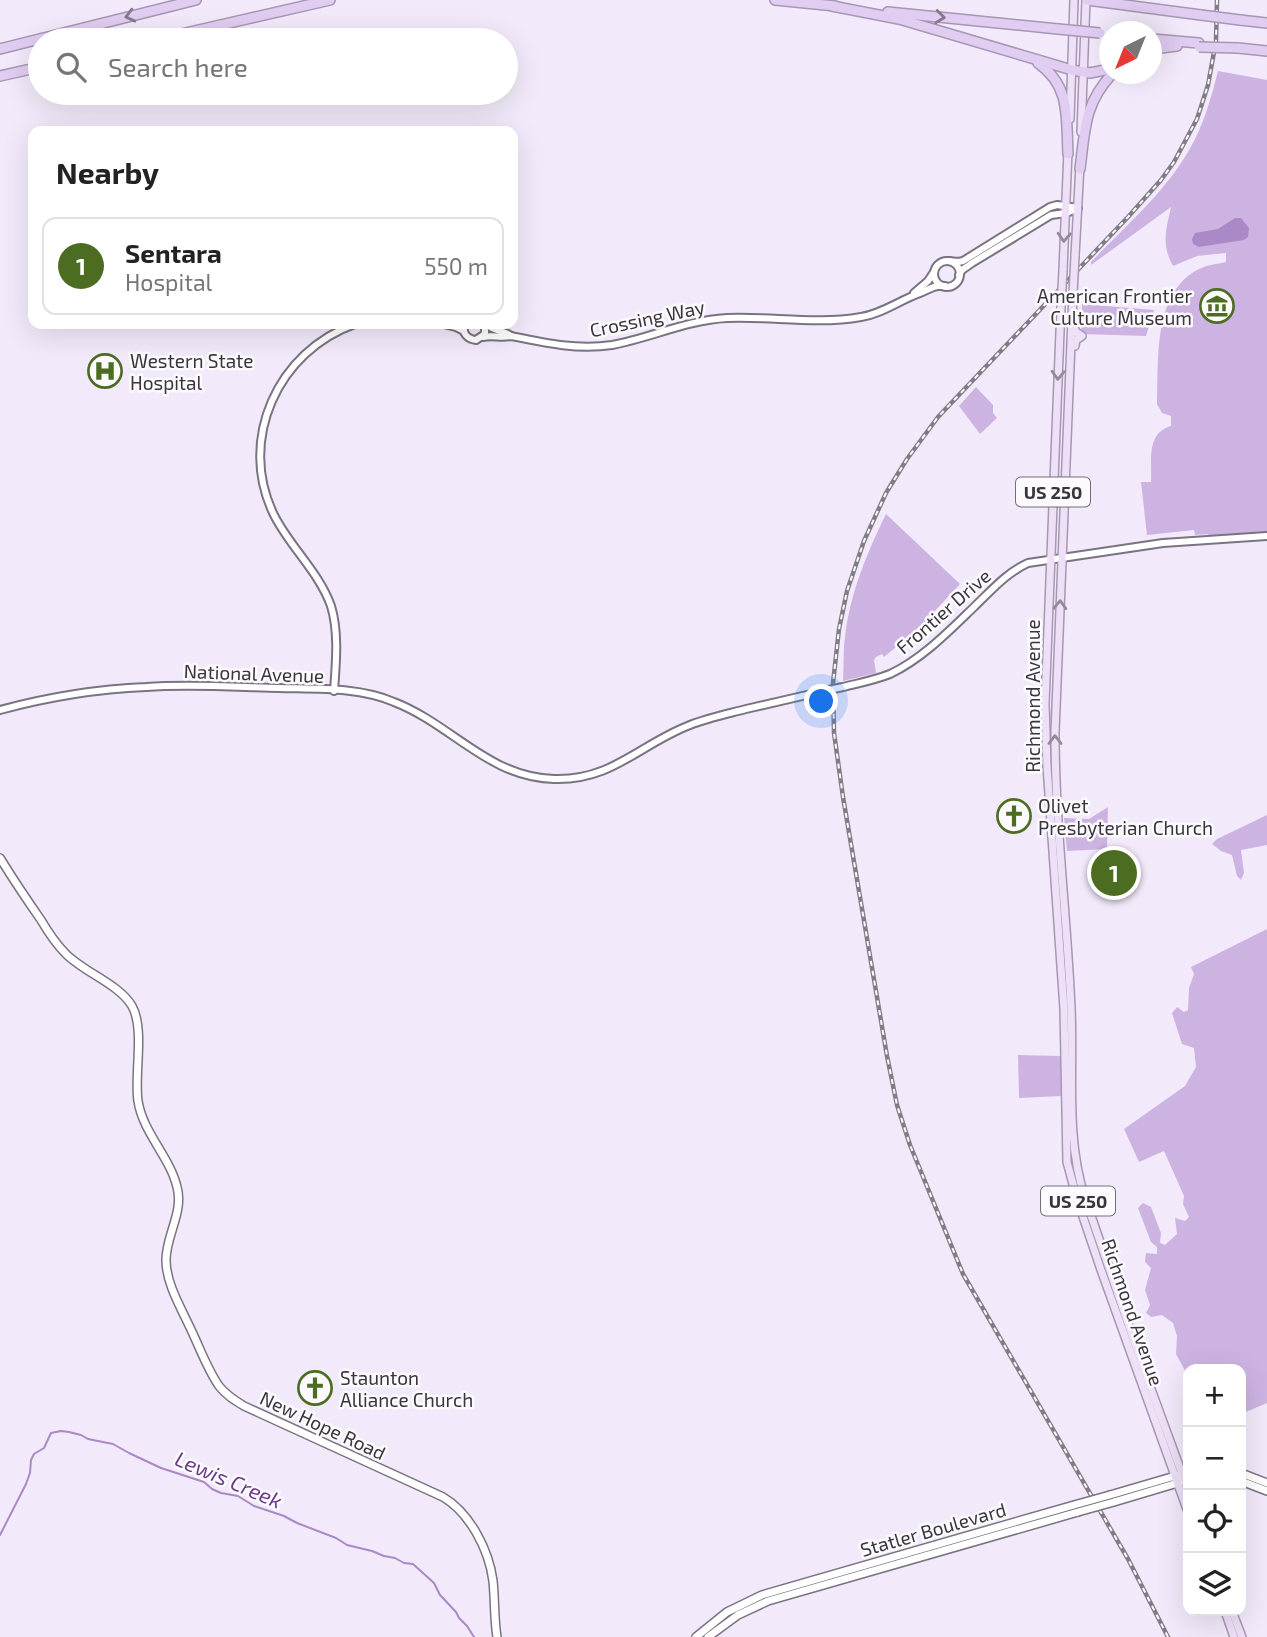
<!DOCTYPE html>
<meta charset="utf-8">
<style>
body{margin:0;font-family:"Exo 2",sans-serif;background:#f2f2f2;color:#222}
.controls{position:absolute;right:21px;bottom:21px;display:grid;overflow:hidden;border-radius:14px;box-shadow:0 7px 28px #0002}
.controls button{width:63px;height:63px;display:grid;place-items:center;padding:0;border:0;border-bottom:2px solid #e0e0e0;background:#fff;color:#222;font:35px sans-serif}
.compass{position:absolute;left:1099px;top:21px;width:63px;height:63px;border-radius:50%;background:#fff;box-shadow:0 7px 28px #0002;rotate:223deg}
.you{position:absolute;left:822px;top:702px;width:24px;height:24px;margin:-18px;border:5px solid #fff;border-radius:50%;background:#1a73e8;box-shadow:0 0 0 10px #1a73e833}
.badge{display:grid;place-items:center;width:46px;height:46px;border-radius:50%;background:#4c6c22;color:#fff;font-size:23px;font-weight:700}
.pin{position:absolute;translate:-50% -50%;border:4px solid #fff;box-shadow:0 2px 7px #0006}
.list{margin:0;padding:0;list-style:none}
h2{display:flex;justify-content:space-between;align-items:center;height:91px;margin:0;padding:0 28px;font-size:30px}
h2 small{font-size:23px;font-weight:400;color:#767676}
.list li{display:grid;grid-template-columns:46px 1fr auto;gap:21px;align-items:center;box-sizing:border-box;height:98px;margin:0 14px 14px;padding:0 14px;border:2px solid #e0e0e0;border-radius:14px}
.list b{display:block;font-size:26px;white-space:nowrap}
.list p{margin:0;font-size:23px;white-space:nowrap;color:#767676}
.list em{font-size:23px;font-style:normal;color:#767676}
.icon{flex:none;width:38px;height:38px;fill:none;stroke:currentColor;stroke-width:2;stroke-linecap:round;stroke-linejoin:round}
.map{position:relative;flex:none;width:1267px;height:1637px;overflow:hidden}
.search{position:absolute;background:#fff;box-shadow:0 7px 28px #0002;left:28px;top:28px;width:490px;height:77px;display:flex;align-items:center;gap:18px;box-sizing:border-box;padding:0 24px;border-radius:38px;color:#767676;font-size:26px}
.panel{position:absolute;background:#fff;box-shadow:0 7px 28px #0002;left:28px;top:126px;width:490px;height:203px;border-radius:14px}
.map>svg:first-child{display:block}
</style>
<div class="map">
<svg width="1267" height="1637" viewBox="0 0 1267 1637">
<rect width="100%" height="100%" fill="#f2eafa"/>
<g fill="#cdb3e2">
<path d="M1218,71L1267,80V532L1209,536L1208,534L1195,535L1194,530L1147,535L1141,482H1151C1152,460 1146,433 1171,426V416L1162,413L1157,404C1159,359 1152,293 1199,269C1207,265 1217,264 1226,262V253L1197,256L1173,266C1161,244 1166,230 1171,207L1091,265V262C1125,227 1163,194 1188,152C1203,127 1211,99 1218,71Z"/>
<path d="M1082,304L1154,310L1146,336L1081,334Z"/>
<path d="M976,387L993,405V413L997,418L980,434L959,406Z"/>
<path d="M886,514L960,584L919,628L884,657L882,654L876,657L874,660L876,673L843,681C844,666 843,651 845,637C850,593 867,553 886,514Z"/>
<path d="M1108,807L1107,849L1067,851L1064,818L1089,819Z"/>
<path d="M1267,815V845L1241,850L1244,873L1241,880L1237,876L1232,855L1221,851L1212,844L1217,839Z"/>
<path d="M1267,929V1403L1241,1414V1369H1188V1376L1176,1354L1177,1336L1173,1323L1162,1315L1151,1317L1146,1313L1150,1305L1145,1290L1151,1268L1145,1262L1146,1253L1157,1254V1247L1151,1242L1138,1208L1143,1203L1151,1207L1161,1233L1160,1243L1165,1245L1177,1234L1175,1218L1185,1221L1189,1217L1183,1204L1184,1196L1164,1151L1139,1162L1124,1129L1185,1086L1196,1067L1194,1048L1182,1044L1172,1013L1177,1007L1184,1012L1188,1010L1189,988L1194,974L1191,967Z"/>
<path d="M1018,1055L1061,1056V1096L1019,1098Z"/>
</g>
<path fill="#ab88c6" d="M1235,218H1241L1249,228L1248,237L1244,240L1199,247L1193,244L1192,239L1195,233L1218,229Z"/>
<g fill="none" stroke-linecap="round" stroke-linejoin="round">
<path stroke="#ab88c6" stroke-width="2" d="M0,1535L26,1484L30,1473L31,1460L34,1454L44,1448L51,1433L61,1431L69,1432L81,1435L88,1439L113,1444L129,1453L161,1468L204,1482L212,1489L221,1493L238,1496L254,1506L284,1516L297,1523L336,1538L347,1545L372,1551L384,1556L395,1558L404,1563L413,1564L434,1583L440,1595L456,1612L459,1618L467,1626L474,1637"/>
<g stroke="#7b7381" stroke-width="10">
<g id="tertiary">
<path d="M949,261L958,262L963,261L1050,207L1057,205L1078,208"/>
<circle cx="947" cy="274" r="13"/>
<path d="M959,275L962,270L972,263L1051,215L1066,213L1077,209"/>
<path d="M914,293L928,281L934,272"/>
<path d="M443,324L456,327L464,331"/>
<path d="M464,324C462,333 467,339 476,340L485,334V324"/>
<path d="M486,324C495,332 504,330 511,336"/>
<path d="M483,337C492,335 501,338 511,336C545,343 577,350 612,345C650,338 687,320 727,318C771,316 816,325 861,317C882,314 900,300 920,293C930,289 934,285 945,286"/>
<path d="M843,687C859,683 875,680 890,674C922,659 949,631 974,607C991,591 1006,573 1028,563L1163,543L1267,536"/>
<path d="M334,691C336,663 339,632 331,606C319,572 290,547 274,515C237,440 278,351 355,324"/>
<path d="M0,710C48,697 97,689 146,687C190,684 235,687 279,688C317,689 359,687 394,702C453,725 488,777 554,779C612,781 640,744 690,725C708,718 727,714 746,709C772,703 798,697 824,691"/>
</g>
</g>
<g stroke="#7b7381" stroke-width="10">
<g id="secondary">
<path d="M0,858C13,879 27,900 41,920C48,932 56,944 66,954C85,973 119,984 132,1006C145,1029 134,1074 138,1101C143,1133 170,1157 177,1187C184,1212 166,1235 166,1260C166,1285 183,1311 193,1334C201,1351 208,1370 219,1386C226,1395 234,1400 244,1406L443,1497C470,1513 489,1550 493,1581C495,1600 494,1619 497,1637"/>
<path d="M1241,1473L1267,1483"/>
<path d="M1241,1481L1267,1491"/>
<path d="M1110,1495L1175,1476L1188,1474"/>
<path d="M1114,1502L1181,1482"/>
<path d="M696,1637L727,1612L762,1595L1074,1505"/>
<path d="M708,1637L738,1615L768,1601L1078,1512"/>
</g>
</g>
<g stroke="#a697b2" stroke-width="10">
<g id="primary">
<path d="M1070,119L1074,0"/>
<path d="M1081,132L1086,0"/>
<path d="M1075,256L1080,165"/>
<path d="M1063,270L1068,151"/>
<path d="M1073,294L1055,732C1055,824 1067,916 1071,1008C1074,1071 1065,1137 1085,1198L1144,1370L1188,1490"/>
<path d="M1061,307L1045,704L1047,766L1064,1009L1067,1162L1077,1199L1101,1270L1188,1512"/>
<path d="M1074,327L1076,332L1082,336L1076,340L1075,346"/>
<path d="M1225,1611L1234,1637"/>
<path d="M1232,1611L1242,1637"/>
</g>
</g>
<g stroke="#a697b2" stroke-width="12">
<g id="motorway">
<path d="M775,0L835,6"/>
<path d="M1087,0L1201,15"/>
<path d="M832,6L899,19L1072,70L1090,73L1110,69"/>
<path d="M888,12L1058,29"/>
<path d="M1240,20L1267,23"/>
<path d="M1152,39L1199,43"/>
<path d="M155,40L330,0"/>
<path d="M1238,48L1267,51"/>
<path d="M0,49L196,0"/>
<path d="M1152,49L1177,46"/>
<path d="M1038,63C1071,86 1066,118 1068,154"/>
<path d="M0,76L40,67"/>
<path d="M1080,169C1085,130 1084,104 1112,74"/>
</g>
</g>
<use href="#tertiary" stroke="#fff" stroke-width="6"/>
<use href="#secondary" stroke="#fff" stroke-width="7"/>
<use href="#primary" stroke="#ede0f7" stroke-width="7"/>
<use href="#motorway" stroke="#e1ccf2" stroke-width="9"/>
<g stroke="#817c86" stroke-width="4.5">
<path id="rail" d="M1168,1637L1128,1559L963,1274L910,1145L897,1105L887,1056L843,797L834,733L833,683L839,629L847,591L864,541L886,493L907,459L938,417L1128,217L1161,180L1174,162L1197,119L1208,85L1216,41L1217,0"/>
</g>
<use href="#rail" stroke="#fcfafd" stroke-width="2" stroke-dasharray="5" stroke-linecap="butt"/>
<g stroke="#7b7381" stroke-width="10" stroke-linecap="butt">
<path id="tertiary-bridge" d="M824,691L843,687"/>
</g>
<g stroke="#7b7381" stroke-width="10" stroke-linecap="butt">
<g id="secondary-bridge">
<path d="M1074,1505L1110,1495"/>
<path d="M1078,1512L1114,1502"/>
</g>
</g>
<g stroke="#a697b2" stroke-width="10" stroke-linecap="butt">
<g id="primary-bridge">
<path d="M1073,294L1075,256"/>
<path d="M1061,307L1063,270"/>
</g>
</g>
<g stroke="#a697b2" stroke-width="12" stroke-linecap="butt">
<g id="motorway-bridge">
<path d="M1201,15L1240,20"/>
<path d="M1058,29L1100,33"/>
<path d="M1199,47L1238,48"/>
</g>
</g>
<use href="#tertiary-bridge" stroke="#fff" stroke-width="6"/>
<use href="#secondary-bridge" stroke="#fff" stroke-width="7"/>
<use href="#primary-bridge" stroke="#ede0f7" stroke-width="7"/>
<use href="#motorway-bridge" stroke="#e1ccf2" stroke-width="9"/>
</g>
<defs><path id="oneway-chevron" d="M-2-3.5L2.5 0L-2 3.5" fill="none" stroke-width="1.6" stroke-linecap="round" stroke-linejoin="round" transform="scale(1.75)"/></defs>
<g stroke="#84798d">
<use href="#oneway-chevron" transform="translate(130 16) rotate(166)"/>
<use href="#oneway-chevron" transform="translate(940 17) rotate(6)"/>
</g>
<g stroke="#928a99">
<use href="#oneway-chevron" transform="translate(1064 237) rotate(93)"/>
<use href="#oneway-chevron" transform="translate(1058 375) rotate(92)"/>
<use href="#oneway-chevron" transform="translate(1060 605) rotate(-88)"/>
<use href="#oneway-chevron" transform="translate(1055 740) rotate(-90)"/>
</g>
<defs>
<g id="museum-ring" transform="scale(1.75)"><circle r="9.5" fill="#fcfafd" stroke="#4c6c22" stroke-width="1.5"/><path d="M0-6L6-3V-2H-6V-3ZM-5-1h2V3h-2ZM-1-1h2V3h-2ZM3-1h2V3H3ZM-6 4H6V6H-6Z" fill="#4c6c22"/></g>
<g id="hospital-ring" transform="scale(1.75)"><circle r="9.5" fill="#fcfafd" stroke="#4c6c22" stroke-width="1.5"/><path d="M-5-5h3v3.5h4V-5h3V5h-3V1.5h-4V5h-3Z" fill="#4c6c22"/></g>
<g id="church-ring" transform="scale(1.75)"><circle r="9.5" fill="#fcfafd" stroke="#4c6c22" stroke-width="1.5"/><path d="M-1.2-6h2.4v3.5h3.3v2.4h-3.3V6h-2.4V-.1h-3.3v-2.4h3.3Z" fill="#4c6c22"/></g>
</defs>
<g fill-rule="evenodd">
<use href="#museum-ring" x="1217" y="306"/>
<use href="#hospital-ring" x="105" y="371"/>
<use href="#church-ring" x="1014" y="816"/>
<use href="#church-ring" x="315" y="1388"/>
</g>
<g text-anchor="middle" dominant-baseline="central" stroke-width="5" stroke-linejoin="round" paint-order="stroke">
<g fill="#fcfafd" stroke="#737075" stroke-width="2">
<rect x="1016" y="477.5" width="74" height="29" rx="5"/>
<rect x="1041" y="1186.5" width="74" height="29" rx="5"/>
</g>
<g font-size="18" font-weight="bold" fill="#38353b">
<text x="1053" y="492">US 250</text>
<text x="1078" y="1201">US 250</text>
</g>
<g font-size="19" fill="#38353b" stroke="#fcfafd" text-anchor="start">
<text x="1192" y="295" text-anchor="end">American Frontier<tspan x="1192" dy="22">Culture Museum</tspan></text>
<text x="130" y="360">Western State<tspan x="130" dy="22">Hospital</tspan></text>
<text x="1038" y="805">Olivet<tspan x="1038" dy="22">Presbyterian Church</tspan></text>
<text x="340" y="1377">Staunton<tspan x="340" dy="22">Alliance Church</tspan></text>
</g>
<g font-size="19" fill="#38353b" stroke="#fcfafd">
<text transform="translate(647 318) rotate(-12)">Crossing Way</text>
<text transform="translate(943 611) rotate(-41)">Frontier Drive</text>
<text transform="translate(254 673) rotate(2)">National Avenue</text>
<text transform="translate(1032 696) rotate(-90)">Richmond Avenue</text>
<text transform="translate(1133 1312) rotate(71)">Richmond Avenue</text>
<text transform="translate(323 1425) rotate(25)">New Hope Road</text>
<text transform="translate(933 1529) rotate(-16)">Statler Boulevard</text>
</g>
<g font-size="21" font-style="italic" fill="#693c88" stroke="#fcfafd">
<text transform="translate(229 1479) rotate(23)">Lewis Creek</text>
</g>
</g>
</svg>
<div class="controls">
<button>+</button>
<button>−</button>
<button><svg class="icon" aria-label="locate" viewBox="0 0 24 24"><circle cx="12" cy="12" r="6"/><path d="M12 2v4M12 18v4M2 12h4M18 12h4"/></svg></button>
<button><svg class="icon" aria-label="layers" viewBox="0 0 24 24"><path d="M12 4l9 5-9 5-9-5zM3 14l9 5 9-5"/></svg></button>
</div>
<svg class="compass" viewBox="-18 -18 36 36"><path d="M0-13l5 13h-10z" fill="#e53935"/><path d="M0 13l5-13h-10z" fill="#767676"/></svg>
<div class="you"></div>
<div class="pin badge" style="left:1114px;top:873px">1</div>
<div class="search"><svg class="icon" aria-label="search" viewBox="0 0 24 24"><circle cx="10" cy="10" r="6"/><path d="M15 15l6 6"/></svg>Search here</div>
<section class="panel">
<h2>Nearby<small></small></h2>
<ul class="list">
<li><span class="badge">1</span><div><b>Sentara</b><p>Hospital</p></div><em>550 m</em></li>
</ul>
</section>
</div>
